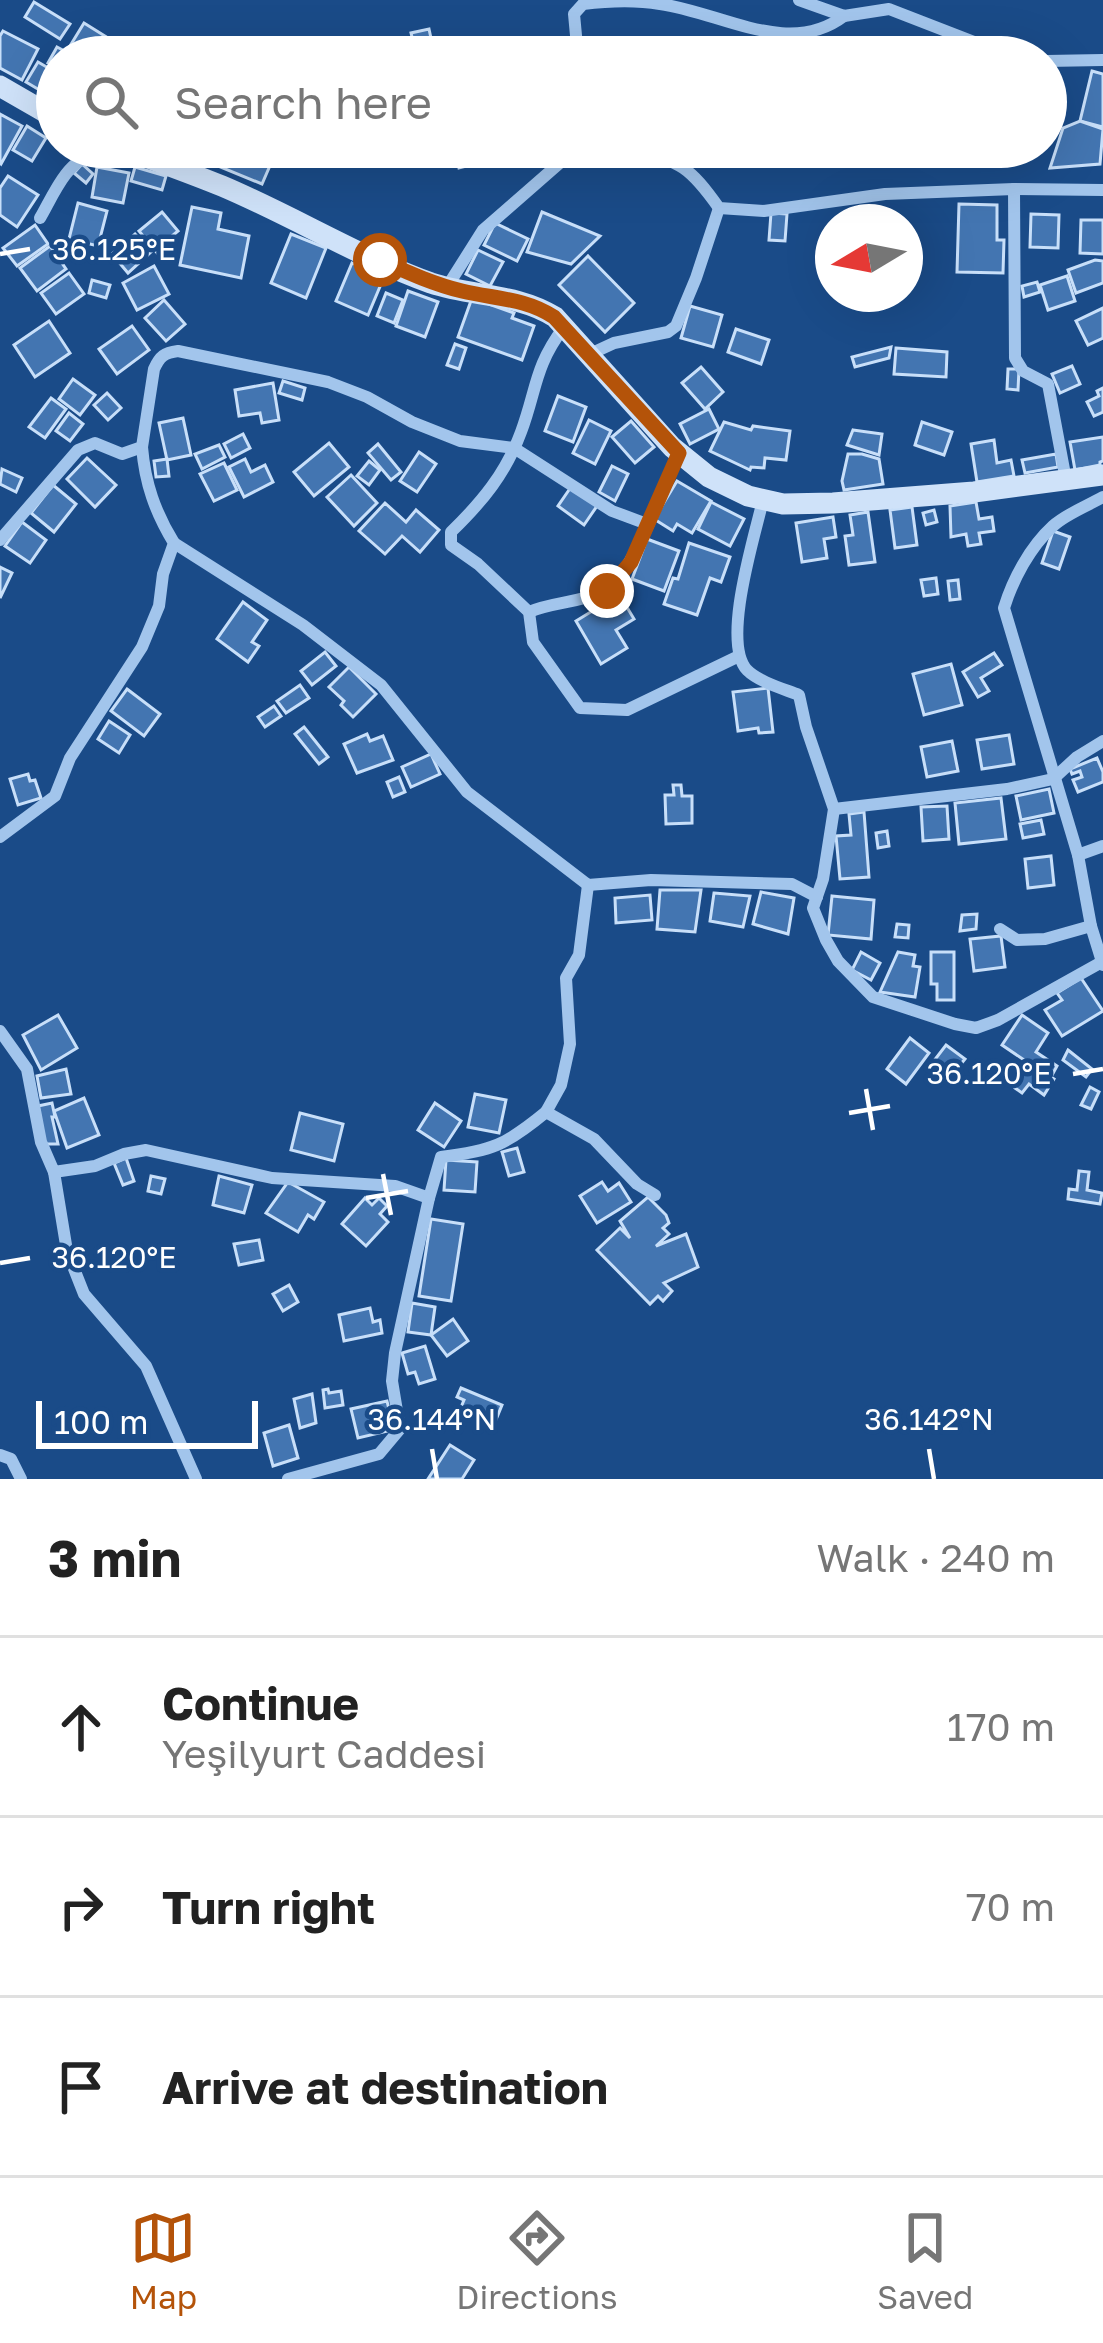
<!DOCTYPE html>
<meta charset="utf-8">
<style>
body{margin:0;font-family:"Golos Text",sans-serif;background:#f2f2f2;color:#222}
.compass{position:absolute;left:815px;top:204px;width:108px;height:108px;border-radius:50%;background:#fff;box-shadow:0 12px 48px #0002;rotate:260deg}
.scale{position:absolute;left:36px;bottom:30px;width:222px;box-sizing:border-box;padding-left:12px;border:6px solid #fff;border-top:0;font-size:33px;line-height:42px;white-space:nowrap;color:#fff;-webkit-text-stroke:9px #1a4b88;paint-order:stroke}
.stop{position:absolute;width:36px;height:36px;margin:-27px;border:9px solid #b45309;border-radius:50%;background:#fff}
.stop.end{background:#b45309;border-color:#fff;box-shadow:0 3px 12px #0008}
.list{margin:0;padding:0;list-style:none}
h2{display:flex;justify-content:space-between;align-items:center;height:156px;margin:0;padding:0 48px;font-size:51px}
h2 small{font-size:39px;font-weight:400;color:#767676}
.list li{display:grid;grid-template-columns:78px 1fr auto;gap:36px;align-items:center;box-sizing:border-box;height:180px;padding:0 48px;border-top:3px solid #e0e0e0}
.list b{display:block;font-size:45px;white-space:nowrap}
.list p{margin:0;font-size:39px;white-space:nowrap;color:#767676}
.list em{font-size:39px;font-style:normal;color:#767676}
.icon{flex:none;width:66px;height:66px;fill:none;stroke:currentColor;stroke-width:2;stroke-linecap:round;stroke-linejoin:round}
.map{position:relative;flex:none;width:1103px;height:1479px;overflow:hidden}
.search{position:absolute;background:#fff;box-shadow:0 12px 48px #0002;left:36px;right:36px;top:36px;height:132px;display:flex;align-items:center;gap:30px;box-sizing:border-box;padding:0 42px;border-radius:66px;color:#767676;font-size:45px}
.sheet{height:696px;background:#fff}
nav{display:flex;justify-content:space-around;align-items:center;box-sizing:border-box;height:168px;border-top:3px solid #e0e0e0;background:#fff;font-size:33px;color:#767676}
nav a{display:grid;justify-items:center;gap:6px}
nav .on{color:#b45309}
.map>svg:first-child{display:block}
</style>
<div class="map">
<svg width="1103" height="1479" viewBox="0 0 1103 1479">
<rect width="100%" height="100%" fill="#1a4b88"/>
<g fill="#4375b1" stroke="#c8dff9" stroke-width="3">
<path d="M34,2L70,24L60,39L25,17Z"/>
<path d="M84,23L116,43L107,57H88L70,46Z"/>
<path d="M429,29L435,57H417L411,33Z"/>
<path d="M3,31L38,49L22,80L0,68V36Z"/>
<path d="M57,47L76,57H57V68L48,63Z"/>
<path d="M38,62L57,73V91L53,98L26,82Z"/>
<path d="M1092,71L1103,74V127L1080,121Z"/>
<path d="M0,114L22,126L1,164L0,163Z"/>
<path d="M1080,121L1103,129L1100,164L1050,168L1063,128Z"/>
<path d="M27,126L46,138L32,161L13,150Z"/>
<path d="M220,147H278L262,184L213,164Z"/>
<path d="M455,147H480L483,162L459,168Z"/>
<path d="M82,164L93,174L86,183L74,173Z"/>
<path d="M97,167L129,173L123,203L92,197Z"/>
<path d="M135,167L166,176L162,190L131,181Z"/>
<path d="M8,176L38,195L17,227L0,215V188Z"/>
<path d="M78,203L107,211L98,246L69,239Z"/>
<path d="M959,204L997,205V240H1004L1003,273L957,272Z"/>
<path d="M192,207L221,213L218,229L249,236L241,278L180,265Z"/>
<path d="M162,212L178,231L166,241L169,245L158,254L139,231Z"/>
<path d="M542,212L600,236L571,264L527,252Z"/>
<path d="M771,213L787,214L785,241L769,240Z"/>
<path d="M1031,214L1059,215L1058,248L1030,247Z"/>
<path d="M1081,220H1103V254L1080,253Z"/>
<path d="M495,223L528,239L517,261L484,245Z"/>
<path d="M35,225L48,244L17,266L3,248Z"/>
<path d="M135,234L151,252L128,273L112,254Z"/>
<path d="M291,234L326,248L306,298L271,283Z"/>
<path d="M50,246L66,269L37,291L20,268Z"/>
<path d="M478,250L503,262L490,286L466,274Z"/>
<path d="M588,256L634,303L605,332L559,285Z"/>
<path d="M1095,260L1103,261V283L1076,293L1068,270Z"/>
<path d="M352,263L384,277L368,315L336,301Z"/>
<path d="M154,266L169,294L137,310L123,283Z"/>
<path d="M69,273L84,294L56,314L41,293Z"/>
<path d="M1067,276L1075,301L1048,310L1040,285Z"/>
<path d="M92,280L110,285L106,298L89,293Z"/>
<path d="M1037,282L1040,292L1024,297L1022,286Z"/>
<path d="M408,291L438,302L425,337L396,326Z"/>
<path d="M386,293L403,300L394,323L377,316Z"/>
<path d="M472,298L514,313L512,318L534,326L522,360L458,337Z"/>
<path d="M164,300L185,324L166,341L145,318Z"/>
<path d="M690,306L722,315L713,347L681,338Z"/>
<path d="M1103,308V338L1088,345L1076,321Z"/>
<path d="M49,321L70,353L35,377L14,345Z"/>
<path d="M132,326L149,350L117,374L99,349Z"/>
<path d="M736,329L769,340L761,364L728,352Z"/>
<path d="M455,344L466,348L459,369L447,365Z"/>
<path d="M891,347L889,358L855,367L852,357Z"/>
<path d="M896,348L947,352L946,377L894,374Z"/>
<path d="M1072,366L1080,384L1060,393L1052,374Z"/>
<path d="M701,367L723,392L705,409L682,383Z"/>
<path d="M1008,369H1019L1018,390L1007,389Z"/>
<path d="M73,379L95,395L80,415L59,399Z"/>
<path d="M283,381L305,388L302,400L279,393Z"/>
<path d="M273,383L279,420L262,423L260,413L239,416L235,390Z"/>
<path d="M1103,388V412L1094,416L1087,402L1099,396L1097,391Z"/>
<path d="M107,393L121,408L108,420L94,405Z"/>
<path d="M558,396L586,407L573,442L545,431Z"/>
<path d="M51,398L66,409L45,438L29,427Z"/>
<path d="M709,409L719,429L690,444L680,424Z"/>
<path d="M69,413L83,424L70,441L56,431Z"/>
<path d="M183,418L191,455L167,460L159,423Z"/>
<path d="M589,420L611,431L595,464L573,453Z"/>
<path d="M631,421L654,447L635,463L612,437Z"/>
<path d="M724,422L751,430L753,426L790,431L786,460L765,458L764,468L751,467L750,470L710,451Z"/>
<path d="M922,422L952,432L944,455L915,445Z"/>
<path d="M853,430L882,434L879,455L847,445Z"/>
<path d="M243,434L250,448L231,458L224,444Z"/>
<path d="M1103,437V461L1100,462V465L1075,470L1070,442Z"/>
<path d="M994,440L997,463L1011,460L1014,476L977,482L971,444Z"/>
<path d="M329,443L349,467L314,496L294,472Z"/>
<path d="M378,444L401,472L391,480L368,453Z"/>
<path d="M219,445L225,457L202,469L195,454Z"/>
<path d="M419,452L436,464L417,492L400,481Z"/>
<path d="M848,454H862L879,459L883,484L844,490L842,481Z"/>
<path d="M1056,454L1058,467L1025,473L1022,460Z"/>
<path d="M87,458L116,485L95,507L67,479Z"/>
<path d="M167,459L169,476L156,477L154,461Z"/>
<path d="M245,459L251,472L265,465L273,482L244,497L229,467Z"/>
<path d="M369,461L380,470L369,485L357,476Z"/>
<path d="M224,463L237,490L214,501L200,474Z"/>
<path d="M612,466L628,474L615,501L599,492Z"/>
<path d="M2,469L22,478L16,492L0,484Z"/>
<path d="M351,475L377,503L354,526L327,497Z"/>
<path d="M677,481L711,501L692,533L677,524L673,531L654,519Z"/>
<path d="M53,485L76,504L54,532L31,513Z"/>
<path d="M571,487L597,506L584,525L558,506Z"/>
<path d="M711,502L744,519L730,546L698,529Z"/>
<path d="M976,502L979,519L992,517L994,531L979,533L981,544L968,546L966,534L951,537L950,506Z"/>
<path d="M385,503L406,522L416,510L439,530L420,552L402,536L385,554L359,531Z"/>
<path d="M912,507L917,545L895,548L890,510Z"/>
<path d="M934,510L937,522L926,525L923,513Z"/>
<path d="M868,512L875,562L849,565L845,536L853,535L850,515Z"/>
<path d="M833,517L836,537L824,539L827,558L802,562L796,523Z"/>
<path d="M22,522L46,540L30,563L5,546Z"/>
<path d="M1053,531L1070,537L1059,569L1042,563Z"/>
<path d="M647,539L679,551L664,591L632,579Z"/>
<path d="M689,543L730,557L721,582L710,578L697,615L664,604L673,578L678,579Z"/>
<path d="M0,567L12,573L0,598Z"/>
<path d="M936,578L938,594L924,596L921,580Z"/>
<path d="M958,580L960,599L950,600L948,581Z"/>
<path d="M243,602L267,620L252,642L259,646L248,662L217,639Z"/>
<path d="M625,604L634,619L616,630L627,648L601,664L576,621L602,605L607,614Z"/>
<path d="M325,652L336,666L312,685L301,671Z"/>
<path d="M994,653L1002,665L981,678L989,691L978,697L963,672Z"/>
<path d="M951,664L962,705L924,715L913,674Z"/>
<path d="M349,667L376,694L353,717L341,705L344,701L329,687Z"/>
<path d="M300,685L309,698L286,713L277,701Z"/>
<path d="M768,688L773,732L759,733L758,728L738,731L733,692Z"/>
<path d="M127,689L160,714L144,736L111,711Z"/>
<path d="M274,706L281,716L265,727L258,717Z"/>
<path d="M109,721L130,735L119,753L98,739Z"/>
<path d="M304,727L328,757L319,764L295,734Z"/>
<path d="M367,734L370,741L383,736L393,760L357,773L344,744Z"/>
<path d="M1009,735L1014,764L982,769L977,740Z"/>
<path d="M952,741L958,771L927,777L921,747Z"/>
<path d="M431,754L440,774L411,787L402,767Z"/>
<path d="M1097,758L1103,772V782L1078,792L1073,780L1082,777L1080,771L1072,774L1070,769Z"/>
<path d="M28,774L30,781L35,780L41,798L18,805L10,779Z"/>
<path d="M399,777L405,792L393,797L387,782Z"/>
<path d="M673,785H681L682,796H692V823L666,824L665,795H674Z"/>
<path d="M1049,789L1054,813L1021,820L1016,796Z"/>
<path d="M1001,798L1006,839L959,844L955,803Z"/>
<path d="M947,806L949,839L923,841L921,807Z"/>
<path d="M864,812L869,877L840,879L836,836L851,835L849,814Z"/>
<path d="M1041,820L1044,834L1023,838L1020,824Z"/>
<path d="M887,831L889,846L878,848L876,833Z"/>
<path d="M1051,856L1054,885L1028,888L1025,859Z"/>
<path d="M660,890H701L695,932L657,929Z"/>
<path d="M761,892L794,898L788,934L753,924Z"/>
<path d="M714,893L750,896L743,927L710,921Z"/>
<path d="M650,895L652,920L616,923L615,898Z"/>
<path d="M832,896L874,900L871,939L828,935Z"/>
<path d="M977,914L976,929L960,931L962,915Z"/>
<path d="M897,924L909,925L908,938L895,937Z"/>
<path d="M1001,936L1005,967L974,971L970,939Z"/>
<path d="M861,952L880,963L871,980L852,970Z"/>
<path d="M898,952L915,955L913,966L920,967L915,997L880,992Z"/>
<path d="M931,952H954V1000H937V984H931Z"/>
<path d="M1081,978L1103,1011L1062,1036L1045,1010L1062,1000L1057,993Z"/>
<path d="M58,1015L77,1048L41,1070L23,1035Z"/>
<path d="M1022,1015L1048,1033L1036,1052L1057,1066L1051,1077L1054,1079L1044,1095L1029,1084L1022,1093L1015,1088L1030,1064L1002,1045Z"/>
<path d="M910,1038L929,1053L906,1084L887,1069Z"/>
<path d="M946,1045L965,1059L948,1080L930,1066Z"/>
<path d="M1068,1050L1092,1069L1086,1077L1063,1060Z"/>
<path d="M66,1069L71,1094L41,1098L37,1076Z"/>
<path d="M1090,1087L1099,1092L1091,1109L1081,1105Z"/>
<path d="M475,1094L506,1100L499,1133L468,1127Z"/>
<path d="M84,1098L99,1135L67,1148L54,1111Z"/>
<path d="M52,1103L55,1117H52L58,1144H45L38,1106Z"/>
<path d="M435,1103L461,1121L444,1147L418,1130Z"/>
<path d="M300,1113L343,1124L334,1161L291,1150Z"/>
<path d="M517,1148L524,1172L509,1176L502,1152Z"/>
<path d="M126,1158L134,1181L123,1185L114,1163Z"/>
<path d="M446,1160L477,1162L475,1192L444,1190Z"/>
<path d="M1079,1171L1089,1172L1087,1190L1102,1193L1100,1204L1068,1199L1069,1189L1077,1190Z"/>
<path d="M151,1176L165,1179L161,1194L148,1191Z"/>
<path d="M219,1176L252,1185L244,1213L213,1205Z"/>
<path d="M288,1182L324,1202L314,1219L308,1215L298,1232L266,1213Z"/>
<path d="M602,1182L608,1191L619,1183L631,1202L597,1223L580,1196Z"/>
<path d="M648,1197L666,1215L669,1223L663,1228L669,1234L656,1246L686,1234L698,1267L664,1283L672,1291L663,1301L658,1296L650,1304L597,1250L620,1228L630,1238L620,1221Z"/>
<path d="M365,1198L372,1205L379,1198L387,1206L380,1214L388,1222L366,1246L342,1224Z"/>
<path d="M431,1219L463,1224L451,1301L419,1296Z"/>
<path d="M259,1240L263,1260L239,1265L234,1244Z"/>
<path d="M289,1285L298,1302L283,1311L273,1294Z"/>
<path d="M412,1303L435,1307L431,1335L408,1332Z"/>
<path d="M370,1308L373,1322L380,1320L382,1333L344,1341L339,1315Z"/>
<path d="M453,1319L468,1341L447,1356L431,1335Z"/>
<path d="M425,1346L435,1379L419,1384L415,1372L408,1374L402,1353Z"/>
<path d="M461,1388L502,1405L493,1427L459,1412L464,1400L457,1397Z"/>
<path d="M328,1389L329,1393L341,1391L343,1405L325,1408L323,1390Z"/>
<path d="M312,1394L316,1423L300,1428L294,1399Z"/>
<path d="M387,1401L391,1418L385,1419L388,1431L358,1438L351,1409Z"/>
<path d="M289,1425L298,1458L273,1466L264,1433Z"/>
<path d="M450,1445L474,1460L462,1479H428Z"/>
</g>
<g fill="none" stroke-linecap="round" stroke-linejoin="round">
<g stroke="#a2c5ec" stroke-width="12">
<path d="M799,0L844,16L889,9L1000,52L1025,57"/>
<path d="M578,57L574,14L583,4C608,1 636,0 660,4C720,12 789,58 844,16"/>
<path d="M1046,61L1103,60"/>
<path d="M630,147C680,163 688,164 719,208L764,211L885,194L1014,189L1103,190"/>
<path d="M1014,189L1015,358L1023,371L1048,384L1066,480"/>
<path d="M40,218C51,200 67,159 91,157C107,156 125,161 142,161"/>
<path d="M447,287L483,230L578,147"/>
<path d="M564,327C534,367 537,389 521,432C506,473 482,502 451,532V545L478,564L529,612L533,642L580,708L627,710L739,656"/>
<path d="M588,355L614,343L668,332L676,326L696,278L719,208"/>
<path d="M1103,497C1087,506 1066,514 1053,526C1030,547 1013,579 1004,608L1078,855L1091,926L1103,965"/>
<path d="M763,500C755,535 721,642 747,670C759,682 784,689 799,695L806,727L834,809L823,879L813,908L826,940L838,961L873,997L955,1024L976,1028L998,1020L1100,963"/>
<path d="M0,540L78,450L95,443L122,454L142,447L154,369C160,356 164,353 178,351L328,382L367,397L412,422L460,441L514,448L612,511L647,524"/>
<path d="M174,543L303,625L381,685L467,792L588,885L651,880L792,884L817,897"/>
<path d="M529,612C552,602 578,603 602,592C633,578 664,485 679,453"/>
<path d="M834,809L1007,789L1053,779L1077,757L1103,741"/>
<path d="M0,837L55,796L70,758L142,647L159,606L163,574L174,543C155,512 145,483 142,447"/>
<path d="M1078,855L1103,846"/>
<path d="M1000,929L1017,940L1045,939L1091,926"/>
<path d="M0,1031L27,1069L41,1142L54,1172L95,1166L124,1154L146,1150L272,1178L395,1186L429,1198"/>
<path d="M546,1112L561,1085L570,1044L566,978L579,955L588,885"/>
<path d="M54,1172L67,1251L84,1294L146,1366L196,1479"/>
<path d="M0,1455L11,1459L21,1479"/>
<path d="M288,1479L379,1454L400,1429L392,1381L395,1353L429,1198L441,1157C492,1151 506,1145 546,1112L594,1139L637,1184L655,1195"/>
</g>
<g stroke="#cfe2f9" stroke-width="21">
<path d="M0,86L57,119"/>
<path d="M119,147C153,160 188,172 222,186C293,216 359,257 431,283C473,297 517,293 555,317L672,447L709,477L748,496L783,504L833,503L974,492L1103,475"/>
</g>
</g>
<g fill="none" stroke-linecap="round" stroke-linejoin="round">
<path stroke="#b45309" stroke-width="15" d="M380,260C407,272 433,284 462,291C495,299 525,298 554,317L679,453L631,562L607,591"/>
</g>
<path fill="none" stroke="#fff" stroke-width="4.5" d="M0,254L30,249M1073,1074L1103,1069M866,1089L873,1130M849,1113L890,1106M383,1174L391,1215M366,1198L408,1191M0,1263L30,1258M432,1449L437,1479M929,1449L934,1479"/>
<g font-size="30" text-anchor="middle" fill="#fff" stroke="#1a4b88" stroke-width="9" stroke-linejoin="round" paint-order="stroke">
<text x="114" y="260">36.125°E</text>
<text x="989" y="1084">36.120°E</text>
<text x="114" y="1268">36.120°E</text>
<text x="432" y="1430">36.144°N</text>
<text x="929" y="1430">36.142°N</text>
</g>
</svg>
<svg class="compass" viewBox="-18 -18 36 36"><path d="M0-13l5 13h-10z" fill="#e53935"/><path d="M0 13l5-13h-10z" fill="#767676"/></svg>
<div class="scale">100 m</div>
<div class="stop" style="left:380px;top:260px"></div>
<div class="stop end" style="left:607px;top:591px"></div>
<div class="search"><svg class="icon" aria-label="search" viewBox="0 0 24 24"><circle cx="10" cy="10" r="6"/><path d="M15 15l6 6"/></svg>Search here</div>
</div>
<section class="sheet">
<h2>3 min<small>Walk · 240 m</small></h2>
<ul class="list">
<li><svg class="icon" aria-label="ahead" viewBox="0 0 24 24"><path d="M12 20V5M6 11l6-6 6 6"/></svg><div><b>Continue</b><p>Yeşilyurt Caddesi</p></div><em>170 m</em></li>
<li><svg class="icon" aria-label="right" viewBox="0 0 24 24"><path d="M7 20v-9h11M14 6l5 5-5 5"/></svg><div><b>Turn right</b></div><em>70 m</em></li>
<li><svg class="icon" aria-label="arrive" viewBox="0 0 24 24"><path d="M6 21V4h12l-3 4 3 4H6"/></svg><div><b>Arrive at destination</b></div></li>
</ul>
</section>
<nav>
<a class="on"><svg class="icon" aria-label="map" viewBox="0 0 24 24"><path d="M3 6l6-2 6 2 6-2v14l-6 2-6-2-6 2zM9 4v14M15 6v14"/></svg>Map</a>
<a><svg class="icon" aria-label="directions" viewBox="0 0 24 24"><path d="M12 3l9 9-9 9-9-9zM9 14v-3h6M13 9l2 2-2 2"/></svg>Directions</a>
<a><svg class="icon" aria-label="saved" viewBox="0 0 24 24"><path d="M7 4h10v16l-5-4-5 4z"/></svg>Saved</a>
</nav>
